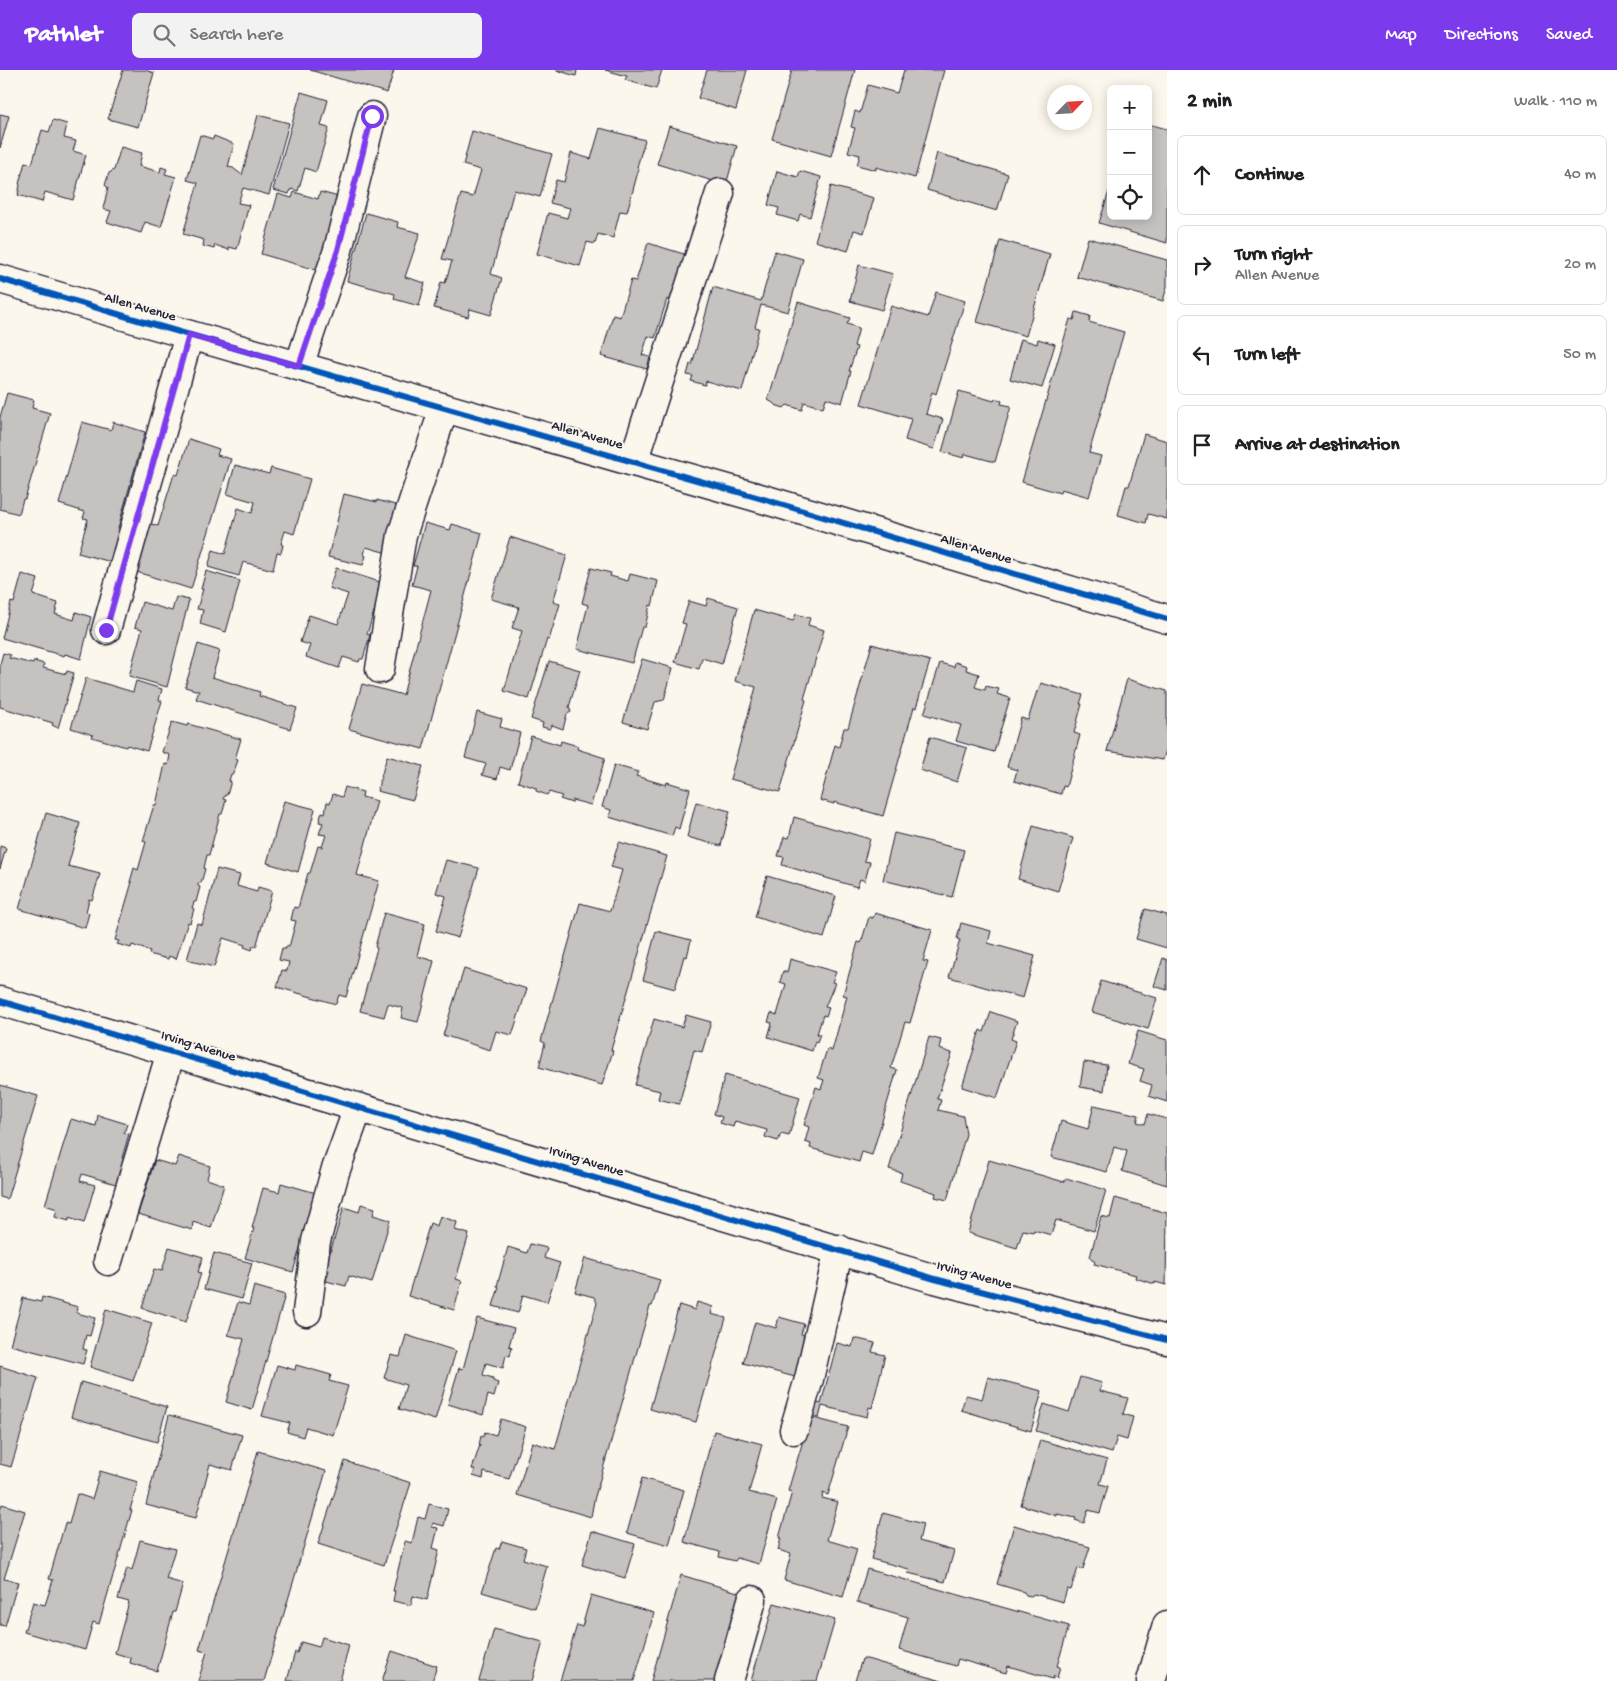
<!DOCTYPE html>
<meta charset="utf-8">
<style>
body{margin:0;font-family:"Gochi Hand",sans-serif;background:#f2f2f2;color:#202124}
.controls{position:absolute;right:15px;top:15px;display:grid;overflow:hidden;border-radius:8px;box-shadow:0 2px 12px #0003}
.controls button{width:45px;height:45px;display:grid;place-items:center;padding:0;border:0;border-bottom:1px solid #e0e0e0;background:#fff;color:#202124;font:25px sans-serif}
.compass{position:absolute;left:1047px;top:15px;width:45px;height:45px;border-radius:50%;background:#fff;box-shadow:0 2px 12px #0003;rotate:65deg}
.stop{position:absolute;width:15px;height:15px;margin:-11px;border:4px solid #7c3aed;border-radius:50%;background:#fff}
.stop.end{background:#7c3aed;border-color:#fff;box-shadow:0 1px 5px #0008}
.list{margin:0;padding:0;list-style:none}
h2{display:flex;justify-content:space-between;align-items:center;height:65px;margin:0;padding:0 20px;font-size:21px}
h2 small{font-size:16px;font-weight:400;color:#757577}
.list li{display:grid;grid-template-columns:32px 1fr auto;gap:15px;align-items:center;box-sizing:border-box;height:80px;margin:0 10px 10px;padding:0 10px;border:1px solid #e0e0e0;border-radius:8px}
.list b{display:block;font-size:19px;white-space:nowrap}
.list p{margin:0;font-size:16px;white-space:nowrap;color:#757577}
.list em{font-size:16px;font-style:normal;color:#757577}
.icon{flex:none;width:28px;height:28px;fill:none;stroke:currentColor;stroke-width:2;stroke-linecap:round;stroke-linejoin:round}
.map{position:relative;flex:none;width:1167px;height:1611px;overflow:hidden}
header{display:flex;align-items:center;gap:30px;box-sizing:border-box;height:70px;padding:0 25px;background:#7c3aed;color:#fff}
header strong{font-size:24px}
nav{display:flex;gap:28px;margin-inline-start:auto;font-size:18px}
.search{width:350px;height:45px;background:#f2f2f2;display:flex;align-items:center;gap:12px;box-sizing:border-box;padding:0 18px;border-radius:8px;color:#757577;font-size:19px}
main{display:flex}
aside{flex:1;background:#fff}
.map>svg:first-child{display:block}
</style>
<header>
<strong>Pathlet</strong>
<div class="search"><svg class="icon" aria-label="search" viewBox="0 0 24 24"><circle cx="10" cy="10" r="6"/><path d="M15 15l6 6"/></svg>Search here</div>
<nav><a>Map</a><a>Directions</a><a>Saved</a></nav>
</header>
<main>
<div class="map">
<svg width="1167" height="1611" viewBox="0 0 1167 1611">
<rect width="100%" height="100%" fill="#fbf7ec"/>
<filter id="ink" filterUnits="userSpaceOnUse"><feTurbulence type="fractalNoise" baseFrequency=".02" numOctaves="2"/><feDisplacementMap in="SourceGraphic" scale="10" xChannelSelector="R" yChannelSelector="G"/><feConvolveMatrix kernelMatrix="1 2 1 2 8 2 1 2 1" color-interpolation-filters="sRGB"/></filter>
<g filter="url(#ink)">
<g fill="#c6c2c0" stroke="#22223b">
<path d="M123,0H145L154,3L138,57L108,49Z"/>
<path d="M310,0H394L387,23Z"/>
<path d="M556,0H577L576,6Z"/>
<path d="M605,0H662L656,19L625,10L627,6Z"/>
<path d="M707,0H747L736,40L698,28Z"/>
<path d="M792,0H855L831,86L772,69Z"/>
<path d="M904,0H944L915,108L876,97V100L857,95L860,85L848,82L855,58L851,57L855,41L860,43L868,15L897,23Z"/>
<path d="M301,22L328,30L321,56L329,58L316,102L305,98L298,121L291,119L289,124L273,120Z"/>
<path d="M0,44L9,46L0,78Z"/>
<path d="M258,45L289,53L269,125L243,118L238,133L249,135L237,179L229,177V180L215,175L214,179L203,176L204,170L183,164L198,113L187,110L200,65L213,69L214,66L234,74L228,97L233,98L242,105Z"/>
<path d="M53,50L67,54L64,68L76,71L73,81L86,85L73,130L45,122L42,132L18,125L20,115L19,114L25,92L32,94L42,60L49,62Z"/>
<path d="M1148,54L1167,59V173L1099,153L1111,115V146H1148Z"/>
<path d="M669,56L737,76L726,115L657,94Z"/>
<path d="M600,58L645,70L637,97L639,98L627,142L620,141L613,168L598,164L595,174L587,172L580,196L537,184L548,143L567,148L570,138L550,133L556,110L564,112L571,83L591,89Z"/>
<path d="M472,61L552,84L540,127L514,120L491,204L502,208L491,245L470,239L468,247L434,238L441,212L445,213L452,191L442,189L461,124L473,127L481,100L463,95Z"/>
<path d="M121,77L142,83L139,96L160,102L161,97L167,99L165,104L176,107L161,157L145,152L141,163L107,152L111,141L103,139L108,118L105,115L109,103L114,100Z"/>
<path d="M937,83L1008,104L997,141L927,120Z"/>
<path d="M777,101L798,107L800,101L821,107L810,147L800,144L798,151L777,145L779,138L768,135Z"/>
<path d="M831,116L874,128L864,163L854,160L848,181L815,171Z"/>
<path d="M294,122L318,129L320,122L346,129L323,202L261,184L278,124L292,128Z"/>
<path d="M366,143L398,152L397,157L420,163L405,207L425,213L419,236L394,229L395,224L347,211Z"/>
<path d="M1088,168L1167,190V216L1163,231L1077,207Z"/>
<path d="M1000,170L1050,184L1026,266L977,252Z"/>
<path d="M648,173L687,185L673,231L667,229L655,268L648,266L642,285L650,287L647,299L601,286L613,245L620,247L631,210L636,211Z"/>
<path d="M775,181L803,189L788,242L761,235L755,257L759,258L742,321L706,311L705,315L691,311L693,306L687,305L690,294L692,295L713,217L761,231Z"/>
<path d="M859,195L893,204L882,240L850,231Z"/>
<path d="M936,222L965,231L936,324L932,322L926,344L943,349L934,379L905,370L911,349L861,334L891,236L928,247Z"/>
<path d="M798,232L850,248L847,254L859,258L854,276L857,277L849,301H851L842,333L826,328L823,338L804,332L802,340L787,335L784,338L775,335L773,333L768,330Z"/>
<path d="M1076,242L1090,246L1089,252L1124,262L1089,383L1101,386L1089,427L1061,419L1060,423L1022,412L1070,249L1074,250Z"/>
<path d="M1021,269L1037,274L1038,269L1055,274L1042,318L1010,309Z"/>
<path d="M959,321L994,331L995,329L1002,331L1001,334L1011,336L995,392L965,384L964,388L942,382Z"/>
<path d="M7,323L34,330L32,338L50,343L25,429H23L19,444L0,439V347Z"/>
<path d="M82,352L111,360L113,352L145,362L118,458L125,459L115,493L78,483L88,449L83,448L85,442L59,434Z"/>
<path d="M1144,364L1167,371V449L1148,444L1146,453L1118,445L1126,416H1129Z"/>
<path d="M189,369L219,379L217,385L231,389L191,519L127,499L142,451L158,456L174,404L178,405Z"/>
<path d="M235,395L269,404L271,398L310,409L294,464L285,461L281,474L283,475L281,483L277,482L273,500L243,492L239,506L208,497L213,480L225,484L238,438L252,443L255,432L227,424Z"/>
<path d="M344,424L377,432V430L399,436L387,483L366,477L364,485L366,486L363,495L328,487Z"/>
<path d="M425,453L450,460L452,454L482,463L423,679L349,659L362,614L403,625L431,520L412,515L417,496H413Z"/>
<path d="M510,467L567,485L553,532L560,534L549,570L547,569L529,629L504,621L522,561L512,558L519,537L491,529Z"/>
<path d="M336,498L383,513L367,564L370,565L363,589H360L359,592L343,587L339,598L306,587L310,575L300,572L309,545L338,554L348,524L329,518Z"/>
<path d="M591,498L611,503L610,506L628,511L630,504L658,511L652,536L650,535L645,557H642L632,593L577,579L588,535L582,533Z"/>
<path d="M206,501L240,511L226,562L200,554L203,540L197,539L203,519H201Z"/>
<path d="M22,504L38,509L33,525L58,533L55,544L74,550L76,542L91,547L81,589L65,584L64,586L2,568L11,532L14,533Z"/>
<path d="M176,527L189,530L167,617L129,606L142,559L135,557L142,532L172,541Z"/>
<path d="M708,528L738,537L722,594L702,588L699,599L675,592L686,554L682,553L689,531L706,536Z"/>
<path d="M754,540L793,551L796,544L810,548L808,555L824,560L804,629L806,630L780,722L730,709L756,617L735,611Z"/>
<path d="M198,574L220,581L212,607L260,622L259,626L297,638L290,659L196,629L199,621L185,617Z"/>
<path d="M872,574L930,591L916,638L914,637L883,746L834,732V734L820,730L835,675L839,677L844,658H848Z"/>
<path d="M3,583L11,585L9,588L33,594L34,591L44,594L43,598L66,604L67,601L74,603L58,658L52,655L53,653L0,637V594Z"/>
<path d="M642,589L673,598L664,630L655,632L647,659L623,652Z"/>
<path d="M549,591L580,600L569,637L571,642L567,644L563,659L552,655L550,659L542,657L543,653L531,649Z"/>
<path d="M955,592L967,596L966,600L979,604L975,617L985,620L986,616L999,619L997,624L1010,628L994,682L956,671L961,655L924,644L940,593L954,597Z"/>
<path d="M86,608L133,622L136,611L162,619L159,630L162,631L147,681L127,675L126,677L92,667L93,665L71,658Z"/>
<path d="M1127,609L1167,621V677L1163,690L1107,681Z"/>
<path d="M1041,613L1083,625L1080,634H1082L1074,663L1080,665L1066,717L1063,716L1061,724L1014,711L1017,700L1007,697L1021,648L1028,650L1037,621L1038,622Z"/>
<path d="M477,642L502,649L500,657L520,663L510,700L500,697L497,709L482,705L486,694L465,688Z"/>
<path d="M172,652L187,656L188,654L241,669L235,689L238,690L233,704H231L229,711H231L227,725H225L223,729L226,730L222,744H220L209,785H207L204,798L205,799L201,813H198V816L200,817L196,832H194L192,838L194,839L190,853L188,852L176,889L169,886L168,889L149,884L150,881L132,875L131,878L117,874L119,871L115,870L132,812H130L134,798L138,800L146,772L143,771L154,735H156L165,694L168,695L170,685L162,682Z"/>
<path d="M531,666L560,675L561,671L578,676L577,679L605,688L591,735L572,730V733L560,729L562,726L549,722L547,725L536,721V718L518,712Z"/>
<path d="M930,667L967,678L957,712L920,700Z"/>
<path d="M387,686L423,696L413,730L377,721Z"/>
<path d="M614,695L638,702L636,706L666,715L667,712L690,719L679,759L675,757L672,766L609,747L611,740L602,737Z"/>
<path d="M345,717L363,722L362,727L377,731L357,805L379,811L346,927L339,925L336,934L277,917L282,900L287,901L289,892L279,890L282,878L286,879V876L289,877L296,851L291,850L294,837L298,838L308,803H310L318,776L322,777L326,765L319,764L323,753L319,752L322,742L325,743L327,732L330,733L333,724L342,727Z"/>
<path d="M284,731L315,739L298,802L267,793Z"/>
<path d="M696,732L730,741L721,776L687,767Z"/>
<path d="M46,743L80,753L68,796L100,804L92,830L89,829L86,842L89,843L85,858L19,839Z"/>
<path d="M794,747L870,769L864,791L870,792L865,811L860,809L857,817L782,795L784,787L778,786L784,767L789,768Z"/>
<path d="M1033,756L1073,768L1058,821L1018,809Z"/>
<path d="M894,763L964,780L952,827L883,810Z"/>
<path d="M619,772L667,786L611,980L613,981L602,1015L539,997L545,973L541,971L580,833L610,841L622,800L611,797Z"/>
<path d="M0,776L6,778L0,799Z"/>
<path d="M446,790L479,798L458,868L436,861L446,826L436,823Z"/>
<path d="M217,799L240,805L237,816L257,822L258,817L272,821L256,877L253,876L252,880L244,877L245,875L223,868L214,897L187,890L197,853L202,855Z"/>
<path d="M767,806L836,826L824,868L755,847Z"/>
<path d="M1145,839L1167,845V878L1136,869Z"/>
<path d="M384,843L425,854L417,886L434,891L418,952L401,948L403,938L388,934L384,947L360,941L377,878L375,877Z"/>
<path d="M875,843L932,860L923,891L928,892L910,953L905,952L891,998L897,1000L872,1085L862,1082L859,1092L810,1078L811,1074L805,1072L809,1057L804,1055L816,1017L821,1019L824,1010L818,1008L827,979L832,981L847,926L843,925L858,872L861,873L869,847L873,848Z"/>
<path d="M961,853L991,861L988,873L1035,886L1023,928L949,907L960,870L957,869Z"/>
<path d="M656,861L691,870L687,887L684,886L675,919L643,910Z"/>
<path d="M1163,888L1167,890V920L1154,916Z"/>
<path d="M790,889L836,902L832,912L835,913L825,937L829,938L826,946L823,945L817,964H820L817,972L815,971L812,981L768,967L772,953L768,952L771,943L777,945L786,914L780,912L783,901L787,903Z"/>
<path d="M464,899L527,919L512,965L496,961L490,980L443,965Z"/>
<path d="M1101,911L1157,928L1148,959L1092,942Z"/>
<path d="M991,942L1017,951L1011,969L1016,971L997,1028L962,1017L980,960L984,962Z"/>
<path d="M686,945L711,952L702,982L694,980L679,1034L658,1029L660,1021L635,1015L654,949L682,957Z"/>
<path d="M1138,961L1167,970V1032L1149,1026L1152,1015L1140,1011L1144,999L1128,994Z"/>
<path d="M929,967L941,970L939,979L952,983L937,1029L941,1030L938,1040L963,1046L966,1064L947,1130L935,1127L936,1123L900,1111L902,1103L889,1099Z"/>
<path d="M1084,992L1107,995L1104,1021L1080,1017Z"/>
<path d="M725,1005L800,1027L789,1066L781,1064L778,1071L765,1067L767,1060L735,1051L733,1057L720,1053L722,1047L714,1044Z"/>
<path d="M0,1015L38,1026L7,1129L0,1127Z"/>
<path d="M1094,1035L1139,1045L1137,1052L1145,1054L1148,1044L1167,1049V1115L1122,1101L1127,1081L1114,1077L1107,1102L1051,1087L1061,1051L1088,1059Z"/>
<path d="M98,1045L127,1054L124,1063L129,1064L122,1088L126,1089L119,1115L82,1104L80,1111L95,1115L84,1153L69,1148V1151L55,1147L57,1139L45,1135L71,1049L96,1056Z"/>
<path d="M179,1086L210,1096L207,1109L224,1115L211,1158L193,1152L192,1160L138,1144L155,1090L175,1096Z"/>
<path d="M989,1090L1064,1112L1066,1108L1106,1120L1094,1161L1056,1150L1051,1165L1034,1160L1033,1162L1023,1160L1017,1178L968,1163Z"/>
<path d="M281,1113L316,1123L293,1202L245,1188L254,1158H252L263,1118L279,1122Z"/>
<path d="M1115,1128L1167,1143L1166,1215L1155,1212V1214L1135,1208L1136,1205L1094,1194L1095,1192L1090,1187L1101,1146L1110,1148Z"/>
<path d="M361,1134L375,1138L373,1145L390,1150L372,1213L349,1206L346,1216L326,1211L329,1200L325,1199L344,1137L359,1142Z"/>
<path d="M440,1146L457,1152L455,1160L469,1164L456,1209L462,1211L454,1240L408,1226L430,1153L437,1156Z"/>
<path d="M530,1174L547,1178L544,1188L560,1193L547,1232L523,1225L518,1243L493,1236L499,1217L497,1216L508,1177L527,1183Z"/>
<path d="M169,1177L203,1187L198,1202L201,1203L186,1252L142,1238L154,1199L162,1201Z"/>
<path d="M214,1183L252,1193L242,1229L204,1219Z"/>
<path d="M585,1188L660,1210L652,1236H650L594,1430L591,1447L517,1425L532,1372L555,1379L597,1233L594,1227L575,1222Z"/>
<path d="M254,1216L285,1225L252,1340L226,1332L244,1269L228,1265L238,1232L249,1235Z"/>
<path d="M42,1227L78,1237L77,1243L95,1248L90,1266L86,1265L83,1279L87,1280L83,1294L10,1275L23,1228L41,1232Z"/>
<path d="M697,1232L713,1237L711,1244L726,1248L696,1352L650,1339L679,1235L695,1240Z"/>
<path d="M106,1239L152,1253L133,1311L90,1297Z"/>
<path d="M779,1247L804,1254L801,1264L806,1266L795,1307L743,1293L755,1252L776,1258Z"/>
<path d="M477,1248L514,1258L509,1276L512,1277L510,1286L506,1285L503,1298L486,1293L483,1305L493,1308V1311L498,1313L494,1327L488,1325L483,1345L448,1334L459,1298L463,1299Z"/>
<path d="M406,1265L456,1281L435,1350L399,1339L406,1315L384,1308L391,1285L400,1287Z"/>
<path d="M854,1268L875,1273L872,1282L885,1285L872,1338L869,1337L867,1347L822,1336L819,1348L811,1346L815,1332L821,1334L837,1273L852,1277Z"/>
<path d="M277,1295L295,1300L296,1295L331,1305L329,1311L348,1316L333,1365L306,1357L303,1367L287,1362L290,1353L262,1346Z"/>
<path d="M0,1296L38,1308L11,1397L0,1394Z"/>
<path d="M988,1307L1042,1321L1031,1361L961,1340L966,1325L982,1329Z"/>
<path d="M1080,1307L1102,1313L1100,1321L1128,1328L1123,1344L1133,1347L1127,1370L1117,1367L1112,1383L1036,1361L1044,1334L1069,1342Z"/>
<path d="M81,1312L167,1337L157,1372L71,1347Z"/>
<path d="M169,1345L242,1365L232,1400L210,1394L196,1448L146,1435Z"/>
<path d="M810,1347L848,1357L828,1425L823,1423L822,1428L838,1432L827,1470L857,1479L843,1527L784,1510L791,1484L778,1480L781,1468H779L792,1422L788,1421Z"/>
<path d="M501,1349L526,1357L509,1409L484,1402L483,1409L473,1406L475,1399H472L480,1375H479L481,1366L483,1367L485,1362L496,1365Z"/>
<path d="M714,1361L762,1374L749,1422L777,1430L759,1494L737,1488L735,1491L719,1487L720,1482L684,1472Z"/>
<path d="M1040,1370L1082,1382V1383L1107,1390L1100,1414L1108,1416L1100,1443L1088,1440L1084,1453L1075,1450L1076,1448L1057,1444V1446L1021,1435Z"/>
<path d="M258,1381L326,1401L264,1611H198L207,1582L199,1580Z"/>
<path d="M345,1391L411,1413L384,1495L318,1474Z"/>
<path d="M100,1401L138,1412L130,1440H132L99,1554L93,1552L85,1580L24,1562L33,1532L45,1535L53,1510L49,1509L65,1453L69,1454L77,1424L92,1429Z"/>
<path d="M642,1408L684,1420L669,1475L627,1463Z"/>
<path d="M2,1434L25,1441L4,1509L18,1512L5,1556L0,1555V1440Z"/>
<path d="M429,1434L448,1439L444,1456L433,1453L432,1457L438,1458L433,1478L439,1480L427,1530L413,1526L411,1535L393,1531L395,1521H393L405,1471L412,1473L418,1447L425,1449Z"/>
<path d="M883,1443L923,1454L919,1471L954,1481L945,1512L908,1503L909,1499L871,1489Z"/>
<path d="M1014,1455L1090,1477L1083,1499L1078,1498L1071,1520L1067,1519L1063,1532L1034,1524L1031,1526L1026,1525L1024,1522L997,1514Z"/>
<path d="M592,1461L635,1474L625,1508L582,1495Z"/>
<path d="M140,1470L175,1479L166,1509L183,1514L175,1542H173L157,1601L130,1593L131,1588L115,1583L129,1532L118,1529L127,1498L132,1500Z"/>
<path d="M502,1471L526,1478L523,1489L547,1496L535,1538L482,1522L496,1478L499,1479Z"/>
<path d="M867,1499L1069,1556L1057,1596L1060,1597L1057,1608L1054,1606L1053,1609L1008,1596L1006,1603L958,1589L956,1596L899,1580L908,1547L857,1532Z"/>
<path d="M681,1505L741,1523L715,1611H651Z"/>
<path d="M591,1525L654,1543L634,1611H560L577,1555L582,1557Z"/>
<path d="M774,1533L835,1550L817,1611H751Z"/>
<path d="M494,1559L543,1572L532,1611H479Z"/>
<path d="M322,1567L349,1575L340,1611H287L295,1582L297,1583L301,1572L319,1577Z"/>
<path d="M392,1581L437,1596L432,1611H382Z"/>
<path d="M862,1589H867L942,1611H855Z"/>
</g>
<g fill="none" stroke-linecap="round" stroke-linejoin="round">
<g stroke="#22223b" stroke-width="31">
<g id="minor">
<path d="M0,209L148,253L763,429L1167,549"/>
<path d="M299,296L338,180L372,46"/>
<path d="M633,392L720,123"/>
<path d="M106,560L189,265"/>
<path d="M380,599L402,465L444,338"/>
<path d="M0,931L935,1209L1167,1270"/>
<path d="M108,1191L171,982"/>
<path d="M307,1242L316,1171L335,1102L358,1038"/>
<path d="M794,1360L809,1309L839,1179"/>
<path d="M729,1611L752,1530"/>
<path d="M1151,1611L1167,1555"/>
</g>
</g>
<use href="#minor" stroke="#fbf7ec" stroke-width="28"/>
<g stroke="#fbf7ec" stroke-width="9">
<g id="cycleway">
<path d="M0,209L148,253L763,429L1167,549"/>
<path d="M0,931L935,1209L1167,1270"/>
</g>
</g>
<use href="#cycleway" stroke="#0057b8" stroke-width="6"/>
</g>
</g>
<g fill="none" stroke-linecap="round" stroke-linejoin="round" filter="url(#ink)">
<path stroke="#7c3aed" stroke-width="6" d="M106,560L189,265L299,296L338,180L372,46"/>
</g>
<g text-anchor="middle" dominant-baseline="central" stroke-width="4" stroke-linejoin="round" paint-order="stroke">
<g font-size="14" fill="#22223b" stroke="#fbf7ec">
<text transform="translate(140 238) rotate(16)">Allen Avenue</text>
<text transform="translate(587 366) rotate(16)">Allen Avenue</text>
<text transform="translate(976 480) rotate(17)">Allen Avenue</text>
<text transform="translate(198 977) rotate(17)">Irving Avenue</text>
<text transform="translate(586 1092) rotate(17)">Irving Avenue</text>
<text transform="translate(974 1206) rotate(15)">Irving Avenue</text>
</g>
</g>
</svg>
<div class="controls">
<button>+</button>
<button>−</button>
<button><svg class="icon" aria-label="locate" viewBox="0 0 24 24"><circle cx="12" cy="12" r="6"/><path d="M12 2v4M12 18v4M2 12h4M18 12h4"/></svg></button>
</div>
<svg class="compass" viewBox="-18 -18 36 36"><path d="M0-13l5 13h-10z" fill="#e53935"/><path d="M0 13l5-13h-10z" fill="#757577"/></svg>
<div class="stop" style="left:372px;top:46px"></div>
<div class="stop end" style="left:106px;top:560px"></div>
</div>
<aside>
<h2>2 min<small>Walk · 110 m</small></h2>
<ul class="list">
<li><svg class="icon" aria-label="ahead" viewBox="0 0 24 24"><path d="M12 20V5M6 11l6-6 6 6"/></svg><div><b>Continue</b></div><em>40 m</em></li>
<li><svg class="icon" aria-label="right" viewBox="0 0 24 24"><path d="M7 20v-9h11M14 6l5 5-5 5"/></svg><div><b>Turn right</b><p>Allen Avenue</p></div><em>20 m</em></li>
<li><svg class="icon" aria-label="left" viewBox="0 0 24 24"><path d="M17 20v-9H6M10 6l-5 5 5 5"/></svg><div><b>Turn left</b></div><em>50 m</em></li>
<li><svg class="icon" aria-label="arrive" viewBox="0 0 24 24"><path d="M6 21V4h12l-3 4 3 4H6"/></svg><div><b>Arrive at destination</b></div></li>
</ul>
</aside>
</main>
